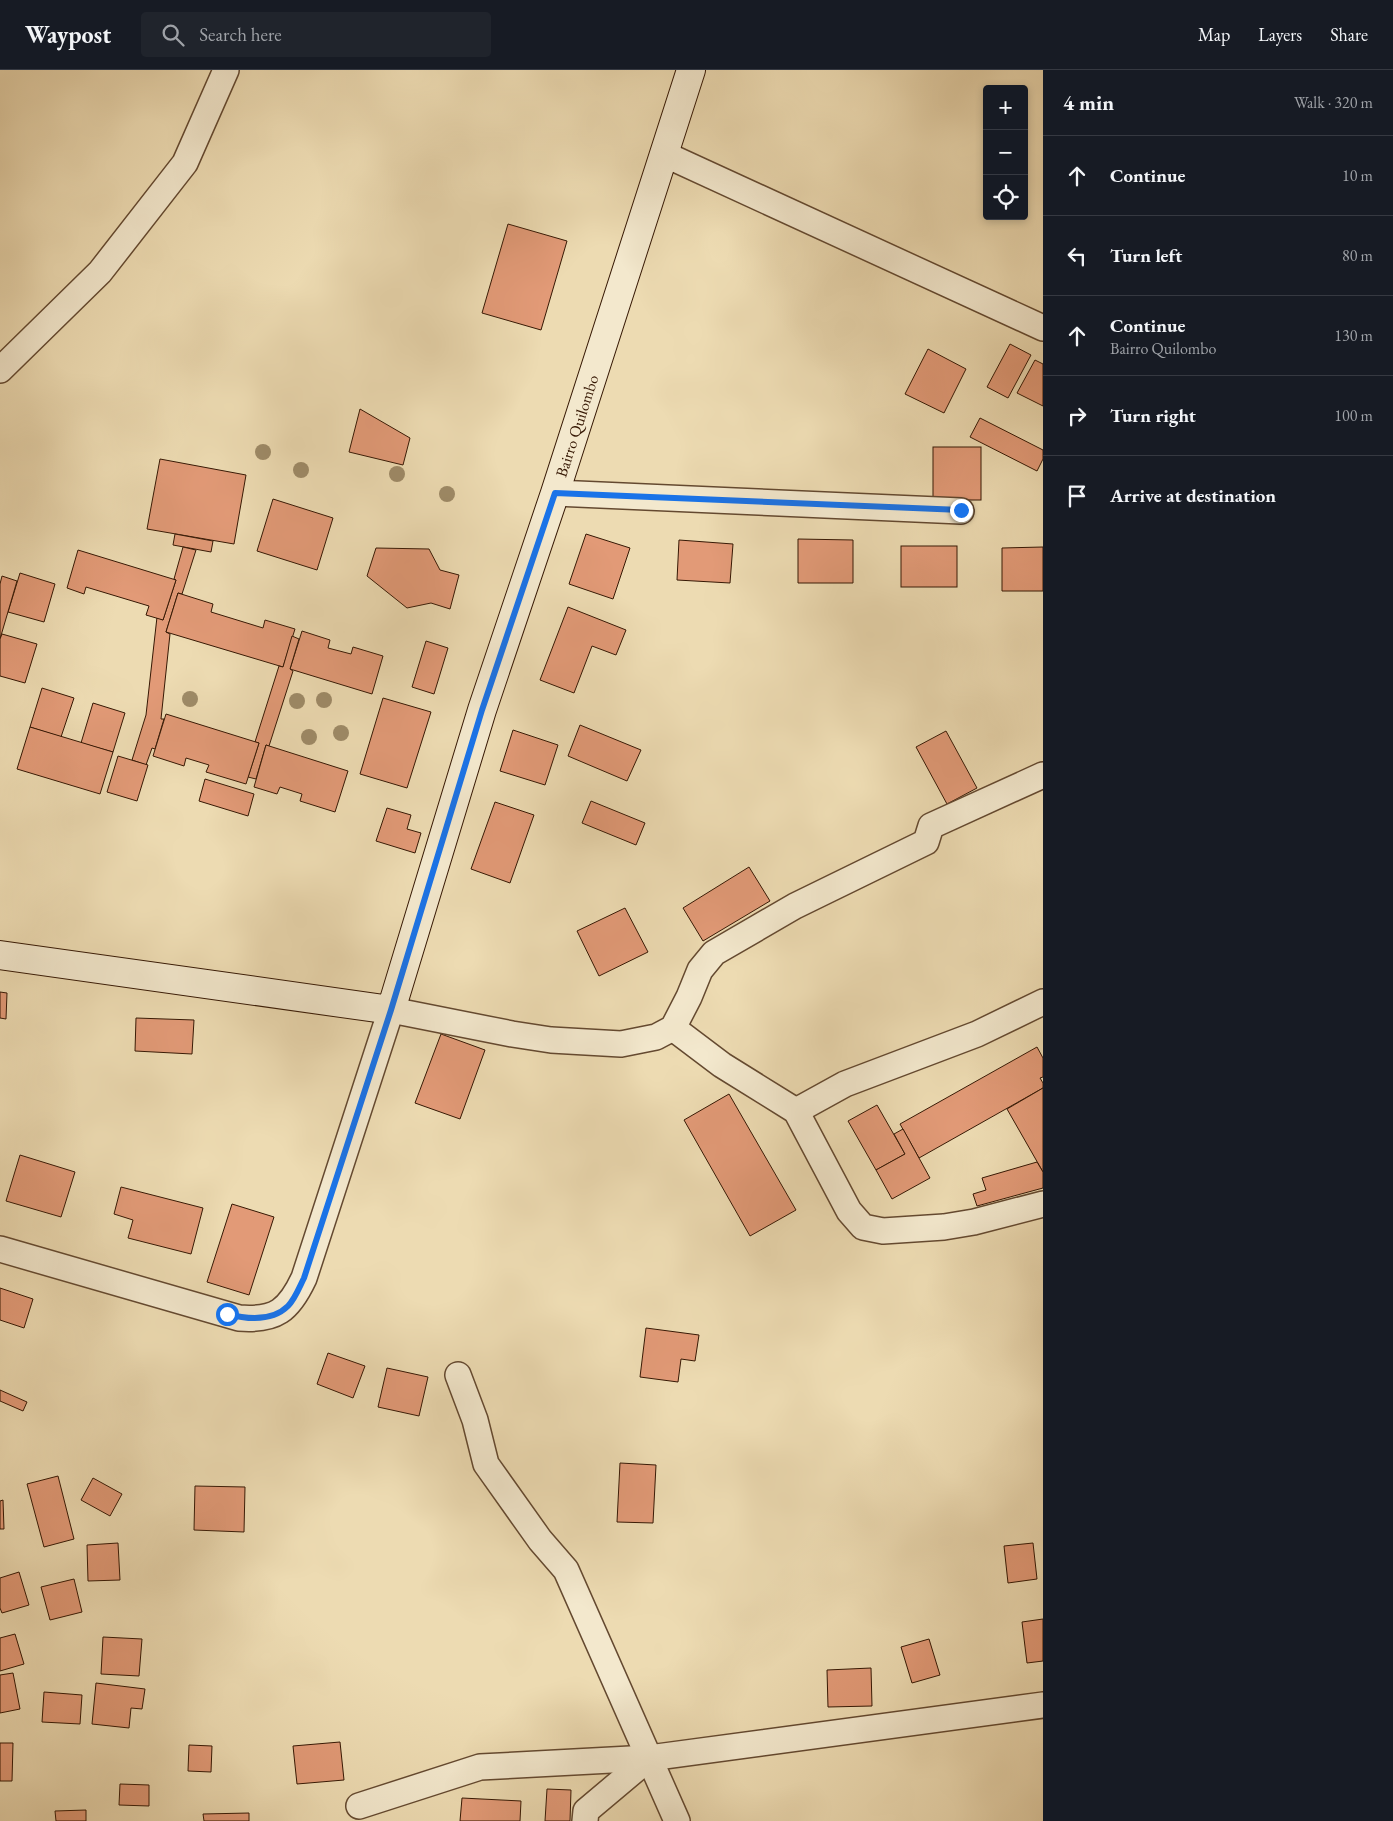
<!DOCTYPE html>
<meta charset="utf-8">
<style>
body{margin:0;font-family:"EB Garamond",serif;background:#20242c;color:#f1f3f6}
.controls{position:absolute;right:15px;top:15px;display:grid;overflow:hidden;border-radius:5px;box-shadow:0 2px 8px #0003}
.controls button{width:45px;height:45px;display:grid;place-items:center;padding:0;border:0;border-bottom:1px solid #363941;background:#171b24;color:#f1f3f6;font:25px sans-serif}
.stop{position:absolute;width:15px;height:15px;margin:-11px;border:4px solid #1a73e8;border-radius:50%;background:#fff}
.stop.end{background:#1a73e8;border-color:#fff;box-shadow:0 1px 5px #0008}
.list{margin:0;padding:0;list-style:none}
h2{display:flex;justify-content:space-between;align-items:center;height:65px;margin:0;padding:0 20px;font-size:21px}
h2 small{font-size:16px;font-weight:400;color:#9ea1a6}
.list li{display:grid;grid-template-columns:32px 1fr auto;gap:15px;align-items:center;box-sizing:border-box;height:80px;padding:0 20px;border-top:1px solid #363941}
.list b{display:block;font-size:19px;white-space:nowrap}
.list p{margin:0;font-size:16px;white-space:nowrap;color:#9ea1a6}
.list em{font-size:16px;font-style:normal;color:#9ea1a6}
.icon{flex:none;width:28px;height:28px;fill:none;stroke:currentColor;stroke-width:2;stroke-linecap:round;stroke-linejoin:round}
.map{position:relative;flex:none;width:1043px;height:1751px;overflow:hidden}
header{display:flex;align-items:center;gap:30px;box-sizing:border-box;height:70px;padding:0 25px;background:#171b24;border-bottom:1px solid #363941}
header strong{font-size:24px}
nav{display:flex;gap:28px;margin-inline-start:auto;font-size:18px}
.search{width:350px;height:45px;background:#20242c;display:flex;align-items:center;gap:12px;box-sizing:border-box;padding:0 18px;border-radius:5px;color:#9ea1a6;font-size:19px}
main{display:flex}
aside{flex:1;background:#171b24}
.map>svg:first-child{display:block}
</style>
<header>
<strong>Waypost</strong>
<div class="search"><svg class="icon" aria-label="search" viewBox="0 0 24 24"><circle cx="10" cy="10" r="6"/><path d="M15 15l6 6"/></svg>Search here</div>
<nav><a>Map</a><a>Layers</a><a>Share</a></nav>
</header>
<main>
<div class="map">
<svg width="1043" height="1751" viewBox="0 0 1043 1751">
<rect width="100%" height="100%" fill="#eddbb2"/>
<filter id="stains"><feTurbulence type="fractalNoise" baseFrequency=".004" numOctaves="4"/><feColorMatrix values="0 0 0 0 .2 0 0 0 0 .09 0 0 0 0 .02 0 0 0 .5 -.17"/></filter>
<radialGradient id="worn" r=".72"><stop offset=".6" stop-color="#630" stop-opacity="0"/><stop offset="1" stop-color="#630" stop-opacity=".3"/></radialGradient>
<g fill="#e29a77" stroke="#361804">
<path d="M508,154L567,171L541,260L482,243Z"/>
<path d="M1010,274L1031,285L1008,328L987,317Z"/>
<path d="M928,279L966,299L944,343L905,324Z"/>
<path d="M1035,290L1043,294V336L1017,323Z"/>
<path d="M360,339L410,368L403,395L349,382Z"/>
<path d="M980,348L1043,380V389L1037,401L970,367Z"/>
<rect x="933" y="377" width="48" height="53"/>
<path d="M160,389L246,405L234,474L147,459Z"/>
<path d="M273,429L333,448L317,500L257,481Z"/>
<path d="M175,464L213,471L211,482L173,475Z"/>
<path d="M586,464L630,478L613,529L569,514Z"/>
<path d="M798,469L853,470V513H798Z"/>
<path d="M679,470L733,474L730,513L677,510Z"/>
<rect x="901" y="476" width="56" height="41"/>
<path d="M183,477L196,480L182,524L178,523L166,562L170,564L161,649H164L155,679L152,678L146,695L132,690L146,645L157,547L163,550L176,510L174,509Z"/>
<path d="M1043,477V521H1002V478Z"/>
<path d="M376,478L429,479L440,500L459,505L450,539L431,533L407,538L367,506Z"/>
<path d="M78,480L176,510L163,550L146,545L149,536L86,517L84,524L67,518Z"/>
<path d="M20,503L55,514L44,552L8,542Z"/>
<path d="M2,506L17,511L0,569V514Z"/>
<path d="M178,523L213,534L211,542L263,558L265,550L295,559L283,597L166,562Z"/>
<path d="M568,537L626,560L616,585L592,576L574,623L540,610Z"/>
<path d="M302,561L330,570L328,578L351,584L353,577L383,586L372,624L290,599Z"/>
<path d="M2,564L37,574L25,613L0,606V569Z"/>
<path d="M292,566L299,569L290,599L293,601L269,676L266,675L256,709L248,707L259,673L255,672L279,596L283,597Z"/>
<path d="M426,571L448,578L434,624L412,617Z"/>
<path d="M42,618L74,628L61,667L30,657Z"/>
<path d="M383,628L431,642L407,718L360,704Z"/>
<path d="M93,633L125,643L113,682L81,673Z"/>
<path d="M166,644L259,673L246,714L206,702L209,695L186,688L184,696L153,686Z"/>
<path d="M580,655L641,680L627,711L568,686Z"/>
<path d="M30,657L113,682L100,724L17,699Z"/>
<path d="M513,660L558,675L545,715L500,701Z"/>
<path d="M946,661L977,718L947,734L916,677Z"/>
<path d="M266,675L348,701L335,742L300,731L302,724L280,717L277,724L254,717Z"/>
<path d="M118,686L148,695L137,731L107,722Z"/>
<path d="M205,709L254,724L248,746L199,731Z"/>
<path d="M591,731L645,753L636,775L582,753Z"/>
<path d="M495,732L534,745L510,813L471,799Z"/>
<path d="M387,738L411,745L407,759L421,763L415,783L376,771Z"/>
<path d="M749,797L770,831L703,871L683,838Z"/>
<path d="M625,838L648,882L599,906L577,861Z"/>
<path d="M0,922L7,923L6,949L0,948Z"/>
<path d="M136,948L194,950L192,984L135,981Z"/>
<path d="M441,964L485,980L460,1049L415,1033Z"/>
<path d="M1037,977L1043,988V1007L1040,1008L1043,1013V1018L919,1088L900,1054Z"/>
<path d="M1043,1018V1102L1007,1039Z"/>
<path d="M729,1024L796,1140L750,1166L684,1050Z"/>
<path d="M877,1035L905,1084L876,1100L848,1051Z"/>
<path d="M903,1059L930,1108L892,1129L876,1100L905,1084L894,1064Z"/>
<path d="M20,1085L75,1102L61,1147L6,1131Z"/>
<path d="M1037,1092L1043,1102V1118L977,1136L973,1124L986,1120L982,1108Z"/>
<path d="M121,1117L203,1138L191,1184L128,1168L133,1150L114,1144Z"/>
<path d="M232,1134L274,1147L249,1225L207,1212Z"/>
<path d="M0,1218L33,1229L24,1258L0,1250Z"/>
<path d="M646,1258L699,1265L695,1291L681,1289L678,1312L640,1307Z"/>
<path d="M328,1283L365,1296L353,1328L317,1314Z"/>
<path d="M387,1298L428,1307L419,1346L378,1337Z"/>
<path d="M0,1320L27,1332L23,1341L0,1331Z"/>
<path d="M620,1393L656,1395L653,1453L617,1452Z"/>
<path d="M58,1406L74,1469L44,1477L27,1414Z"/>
<path d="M93,1408L122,1424L110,1446L81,1430Z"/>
<path d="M195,1416L245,1417L244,1462L194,1460Z"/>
<path d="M3,1430L4,1459H0V1431Z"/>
<path d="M118,1473L120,1510L88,1511L87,1475Z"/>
<path d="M1033,1473L1037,1509L1008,1513L1004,1476Z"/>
<path d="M19,1502L29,1535L2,1543L0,1538V1508Z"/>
<path d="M74,1509L82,1542L50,1550L41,1517Z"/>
<path d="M1043,1549V1591L1027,1593L1022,1552Z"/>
<path d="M15,1564L24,1594L0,1601V1568Z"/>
<path d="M103,1567L142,1569L139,1606L101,1604Z"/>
<path d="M929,1569L940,1605L912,1613L901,1577Z"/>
<path d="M871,1598L872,1636L828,1637L827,1600Z"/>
<path d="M13,1603L20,1639L0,1643V1605Z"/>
<path d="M96,1613L145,1619L142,1639L131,1638L129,1658L92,1654Z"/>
<path d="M44,1622L82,1625L80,1654L42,1652Z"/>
<path d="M340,1672L344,1710L297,1714L293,1676Z"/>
<path d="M0,1673H13L12,1711H0Z"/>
<path d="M189,1675L212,1676L211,1702L188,1701Z"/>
<path d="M120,1714L149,1715V1736L119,1735Z"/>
<path d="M547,1719L571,1720L570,1751H545Z"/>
<path d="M462,1728L521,1731L520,1751H460Z"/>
<path d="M86,1740V1751H56L55,1741Z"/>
<path d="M249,1743V1751H204L203,1744Z"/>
</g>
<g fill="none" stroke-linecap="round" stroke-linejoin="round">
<g stroke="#644930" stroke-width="28">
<g id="street">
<path d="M664,84L1043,258"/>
<path d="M0,300L100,202L185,93L226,0"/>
<path d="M555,423L961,441"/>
<path d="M673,958L722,995L796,1041L849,1141L863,1157L883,1161L944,1157L974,1152L1043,1134"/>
<path d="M796,1041L845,1014L977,964L1043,932"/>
<path d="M0,1179L239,1248C276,1251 289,1240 304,1208L391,940L512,964L551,970L621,974L656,967L673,958L689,927L700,900L714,883L795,836L926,772L931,756L1043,705"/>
<path d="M458,1305L475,1350L486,1394L540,1470L566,1500L677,1751"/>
<path d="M359,1736L480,1697L649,1688L1043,1635"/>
<path d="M585,1751L586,1741L649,1688"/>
</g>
</g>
<g stroke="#361804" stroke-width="30">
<path id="secondary" d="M0,885L391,940L482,640L555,423L691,0"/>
</g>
<use href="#street" stroke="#f3e8cd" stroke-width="25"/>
<use href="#secondary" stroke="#f3e8cd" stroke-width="28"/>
</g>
<g fill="#9e8b68">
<circle cx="263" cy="382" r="8"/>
<circle cx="301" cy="400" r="8"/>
<circle cx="397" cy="404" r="8"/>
<circle cx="447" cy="424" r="8"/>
<circle cx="190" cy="629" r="8"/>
<circle cx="324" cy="630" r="8"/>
<circle cx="297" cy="631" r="8"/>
<circle cx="341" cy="663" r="8"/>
<circle cx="309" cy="667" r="8"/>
</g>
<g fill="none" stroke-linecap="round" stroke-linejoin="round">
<path stroke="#1a73e8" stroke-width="6" d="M227,1244C246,1249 272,1252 288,1236C295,1229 299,1218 304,1208L391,940L482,640L555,423L961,440"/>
</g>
<g text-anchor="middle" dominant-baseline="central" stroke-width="4.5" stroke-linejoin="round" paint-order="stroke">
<g font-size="16" fill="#361804" stroke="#f3e8cd">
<text transform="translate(577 356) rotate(-72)">Bairro Quilombo</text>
</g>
</g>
<rect width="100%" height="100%" filter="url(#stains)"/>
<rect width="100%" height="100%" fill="url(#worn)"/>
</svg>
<div class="controls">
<button>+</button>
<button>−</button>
<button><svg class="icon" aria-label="locate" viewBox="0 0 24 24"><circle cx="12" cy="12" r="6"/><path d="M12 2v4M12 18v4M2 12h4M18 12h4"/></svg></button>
</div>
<div class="stop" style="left:227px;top:1244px"></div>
<div class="stop end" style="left:961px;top:440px"></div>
</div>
<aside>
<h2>4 min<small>Walk · 320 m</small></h2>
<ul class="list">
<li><svg class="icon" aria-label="ahead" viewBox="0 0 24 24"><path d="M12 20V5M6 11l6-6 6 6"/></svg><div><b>Continue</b></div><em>10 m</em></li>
<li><svg class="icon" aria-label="left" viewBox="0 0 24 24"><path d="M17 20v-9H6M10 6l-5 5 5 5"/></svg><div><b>Turn left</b></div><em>80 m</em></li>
<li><svg class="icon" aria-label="ahead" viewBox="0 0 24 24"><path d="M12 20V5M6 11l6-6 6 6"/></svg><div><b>Continue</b><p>Bairro Quilombo</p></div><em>130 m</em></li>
<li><svg class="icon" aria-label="right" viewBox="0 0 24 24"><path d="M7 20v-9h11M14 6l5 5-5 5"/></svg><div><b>Turn right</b></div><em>100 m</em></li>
<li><svg class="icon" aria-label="arrive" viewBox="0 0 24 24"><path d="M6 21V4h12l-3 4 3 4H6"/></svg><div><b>Arrive at destination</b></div></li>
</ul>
</aside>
</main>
